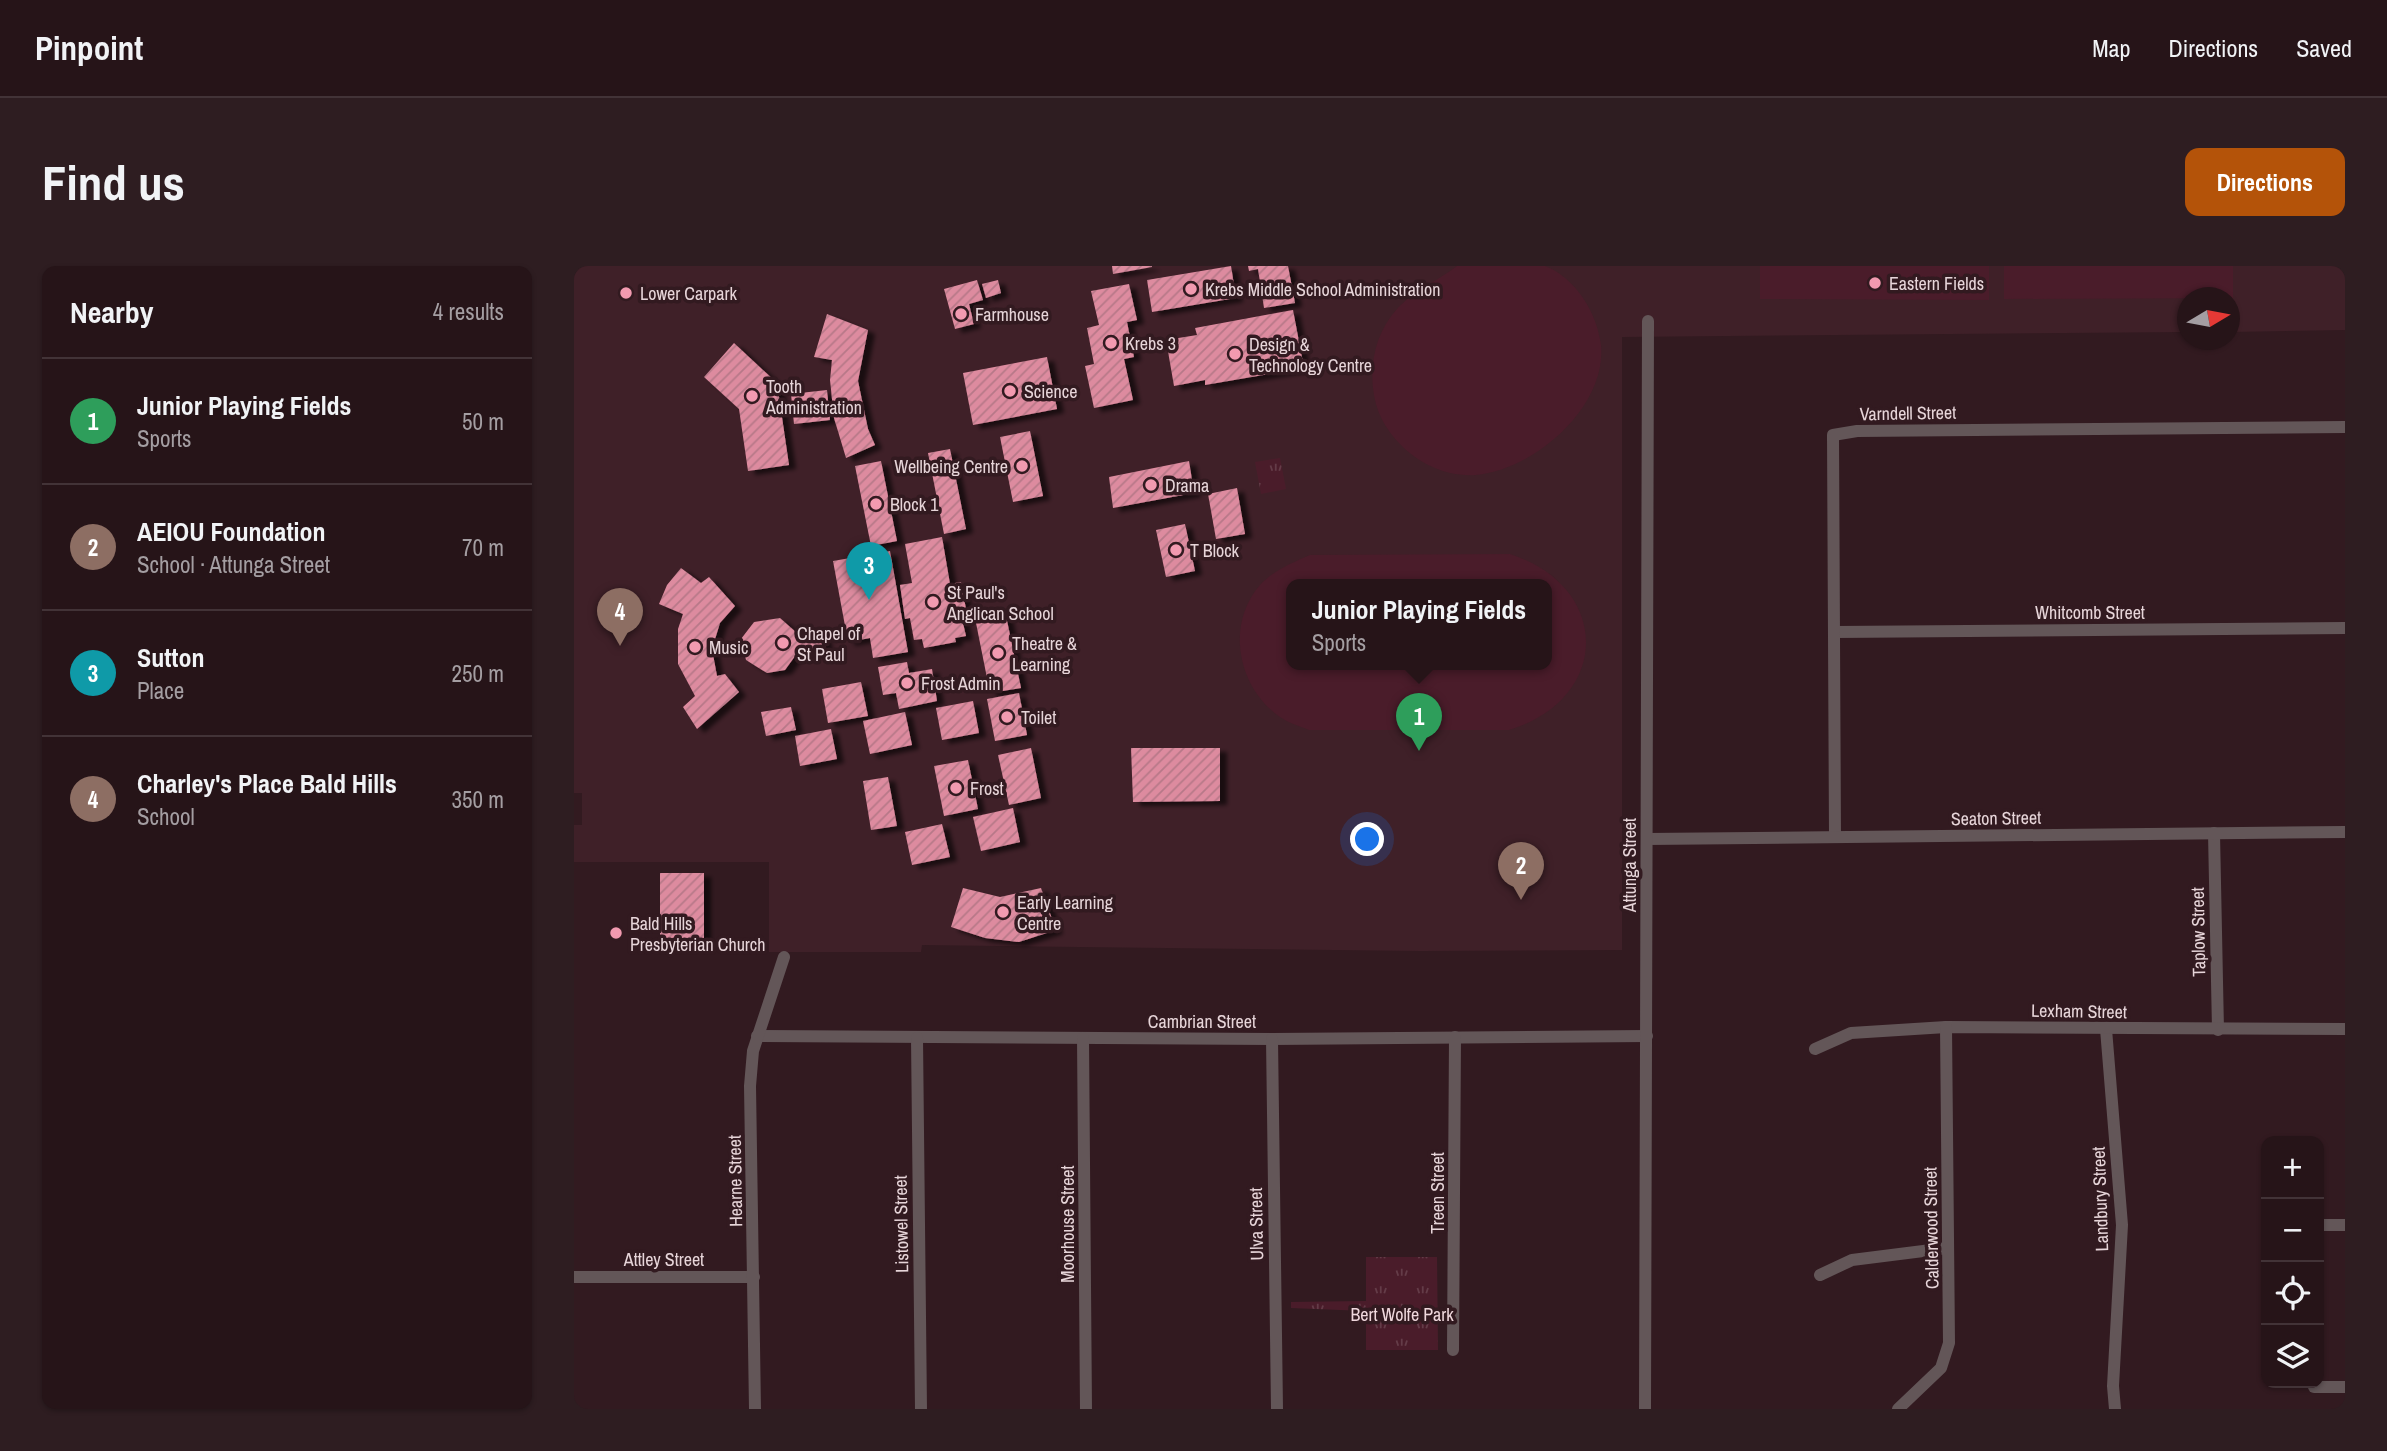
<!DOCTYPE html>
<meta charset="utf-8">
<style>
body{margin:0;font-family:"Archivo Narrow",sans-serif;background:#2e1d21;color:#f1f3f6}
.controls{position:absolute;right:21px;bottom:21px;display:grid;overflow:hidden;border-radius:14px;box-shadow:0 2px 5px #0004}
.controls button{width:63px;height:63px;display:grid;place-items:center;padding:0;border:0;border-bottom:2px solid #423337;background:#261418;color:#f1f3f6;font:35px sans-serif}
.compass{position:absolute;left:1603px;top:21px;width:63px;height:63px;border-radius:50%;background:#261418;box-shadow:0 2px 5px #0004;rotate:80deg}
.you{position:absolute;left:794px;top:574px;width:24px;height:24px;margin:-18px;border:5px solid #fff;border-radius:50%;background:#1a73e8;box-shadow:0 0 0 10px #1a73e833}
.badge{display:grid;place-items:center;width:46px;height:46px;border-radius:50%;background:#b45309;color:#fff;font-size:23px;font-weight:700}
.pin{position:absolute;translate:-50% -58px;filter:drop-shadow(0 2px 4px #0008)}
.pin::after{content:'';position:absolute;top:37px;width:24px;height:21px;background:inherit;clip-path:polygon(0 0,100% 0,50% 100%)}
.popup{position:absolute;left:712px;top:313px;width:266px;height:91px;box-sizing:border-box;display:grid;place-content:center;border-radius:14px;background:#261418;filter:drop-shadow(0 2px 5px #0005);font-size:23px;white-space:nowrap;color:#a49ea2}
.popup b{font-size:26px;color:#f1f3f6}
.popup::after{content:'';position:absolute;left:50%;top:100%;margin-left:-14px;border:14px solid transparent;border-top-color:#261418}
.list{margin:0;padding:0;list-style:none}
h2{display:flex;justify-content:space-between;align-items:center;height:91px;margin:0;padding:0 28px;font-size:30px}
h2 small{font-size:23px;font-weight:400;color:#a49ea2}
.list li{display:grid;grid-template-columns:46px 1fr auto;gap:21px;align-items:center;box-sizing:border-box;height:126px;padding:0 28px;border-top:2px solid #423337}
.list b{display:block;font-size:26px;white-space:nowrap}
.list p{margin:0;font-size:23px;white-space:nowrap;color:#a49ea2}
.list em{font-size:23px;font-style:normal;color:#a49ea2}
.icon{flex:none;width:38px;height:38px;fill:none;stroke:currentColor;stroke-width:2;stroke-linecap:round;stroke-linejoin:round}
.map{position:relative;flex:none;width:1771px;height:1143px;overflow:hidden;border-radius:14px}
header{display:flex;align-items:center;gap:42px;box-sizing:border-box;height:98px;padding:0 35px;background:#261418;border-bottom:2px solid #423337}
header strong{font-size:33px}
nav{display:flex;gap:38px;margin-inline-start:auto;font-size:24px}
.intro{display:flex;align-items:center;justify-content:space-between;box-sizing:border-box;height:168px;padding:0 42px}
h1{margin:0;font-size:49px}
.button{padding:18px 32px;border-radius:14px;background:#b45309;color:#fff;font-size:24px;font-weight:700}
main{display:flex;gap:42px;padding:0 42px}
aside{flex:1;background:#261418;border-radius:14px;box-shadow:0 2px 5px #0004}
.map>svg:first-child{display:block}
</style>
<header>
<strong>Pinpoint</strong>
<nav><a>Map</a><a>Directions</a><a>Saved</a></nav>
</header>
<div class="intro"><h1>Find us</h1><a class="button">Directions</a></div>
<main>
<aside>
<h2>Nearby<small>4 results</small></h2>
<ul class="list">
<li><span class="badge" style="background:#2e9e5b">1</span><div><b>Junior Playing Fields</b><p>Sports</p></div><em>50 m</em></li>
<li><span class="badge" style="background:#8d6e63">2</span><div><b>AEIOU Foundation</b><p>School · Attunga Street</p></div><em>70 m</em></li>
<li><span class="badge" style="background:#0f9aa8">3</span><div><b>Sutton</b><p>Place</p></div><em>250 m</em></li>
<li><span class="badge" style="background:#8d6e63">4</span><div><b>Charley's Place Bald Hills</b><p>School</p></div><em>350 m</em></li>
</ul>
</aside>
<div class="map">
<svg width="1771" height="1143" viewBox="0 0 1771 1143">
<defs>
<pattern id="grass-tufts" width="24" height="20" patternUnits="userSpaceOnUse" patternTransform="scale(1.75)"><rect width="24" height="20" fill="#4a1c2a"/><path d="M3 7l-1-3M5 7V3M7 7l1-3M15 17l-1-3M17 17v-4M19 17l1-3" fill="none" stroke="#643c48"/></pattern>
<pattern id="building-hatch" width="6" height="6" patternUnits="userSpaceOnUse" patternTransform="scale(1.75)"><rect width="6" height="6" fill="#dd8b9f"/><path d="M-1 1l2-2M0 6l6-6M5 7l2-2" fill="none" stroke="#b77888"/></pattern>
<filter id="shadow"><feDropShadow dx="7" dy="4" stdDeviation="2" flood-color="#0009"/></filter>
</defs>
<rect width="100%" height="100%" fill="#321a20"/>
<path fill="#3f2028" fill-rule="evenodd" d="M0,0H1771V64L1656,66V32H1614L1613,66L1048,71V684L847,685L348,679L347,686H195V596H0V559H8V527H0ZM717,319H973V399H717Z"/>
<g fill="url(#grass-tufts)">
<path d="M706,192L712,223L687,228L681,196Z"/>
<path d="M792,991H863L864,1084H792V1045L717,1042V1036L792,1035Z"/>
</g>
<g fill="#4a1c2a" fill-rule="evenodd">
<path d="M883,0H971C1002,12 1023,47 1027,79C1033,141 960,204 902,209C873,211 845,198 826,178C811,163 801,144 799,122C796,94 803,65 823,43C836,28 866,13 883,0Z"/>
<path d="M1186,0H1415V34L1186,33Z"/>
<path d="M1430,0H1659V34L1656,32L1430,33Z"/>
<path d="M936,288C1038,321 1037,433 935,464H735C726,460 714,457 706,451C664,422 651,359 686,319C700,304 718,297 736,289ZM717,319H973V399H717Z"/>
</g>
<g fill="url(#building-hatch)" filter="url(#shadow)">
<path d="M538,0H578V1L539,8Z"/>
<path d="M657,0L662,32L578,46L573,14Z"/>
<path d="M674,0H714L721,37L690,42L684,3L675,5Z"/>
<path d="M403,14L409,34L395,38L400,58L381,63L370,23Z"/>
<path d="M424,14L427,27L412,32L408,18Z"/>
<path d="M555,18L563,54L553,56L560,91L550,93L559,134L520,142L511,100L520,98L513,62L525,59L517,25Z"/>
<path d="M719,44L730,102L631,119V114L600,120L592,74L623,69L621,62Z"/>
<path d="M253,48L294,64L284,115L294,163L301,179L272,192L260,152L256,114L258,94L240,91Z"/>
<path d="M160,77L203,117L215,199L174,205L165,143L130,111Z"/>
<path d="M473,91L483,143L399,159L389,107Z"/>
<path d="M253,124L256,154L220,158L217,128Z"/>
<path d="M456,165L469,230L439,236L426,171Z"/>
<path d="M376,183L392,263L370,268L354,187Z"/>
<path d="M307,195L323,275L297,280L281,200Z"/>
<path d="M615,195L620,227L539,242L535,211Z"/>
<path d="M663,222L671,268L642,273L634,228Z"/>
<path d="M611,258L621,305L592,311L582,264Z"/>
<path d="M368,271L376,318L387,316L392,343L386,344L392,370L381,372L382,376L350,382L348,373L340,374L336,352L331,353L326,319L338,317L331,278Z"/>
<path d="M316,285L334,386L299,392L296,372L274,376L259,295Z"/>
<path d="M107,302L127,317L135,311L161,340L146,357L138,383L143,410L151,408L165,426L123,463L109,441L121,430L104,398V363L109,348L85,338L93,319Z"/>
<path d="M431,345L447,422L416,427L401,352Z"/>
<path d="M206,352L224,368L248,364L252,380L224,386L211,404L193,407L172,394L167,373L180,356Z"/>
<path d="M333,396L335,407L358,403L363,435L325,443L322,427L309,429L304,401Z"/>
<path d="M287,416L294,450L254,457L248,423Z"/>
<path d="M445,427L453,469L421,475L413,433Z"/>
<path d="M399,435L405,467L368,474L362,442Z"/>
<path d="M217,441L222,464L192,470L187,446Z"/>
<path d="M331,446L338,479L296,488L289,455Z"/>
<path d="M257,463L263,493L226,500L221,470Z"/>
<path d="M457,482L467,532L435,539L424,489Z"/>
<path d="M557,482H646V535L559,536Z"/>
<path d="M394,494L404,543L370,550L360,500Z"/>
<path d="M314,511L323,560L297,564L289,515Z"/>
<path d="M439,542L446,576L407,585L399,551Z"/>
<path d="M368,558L376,591L338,599L331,566Z"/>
<rect x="86" y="607" width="44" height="71"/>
<path d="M389,622L426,631L467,622L482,664L445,676L411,672L377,661Z"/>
</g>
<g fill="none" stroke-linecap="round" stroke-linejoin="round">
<g stroke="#635658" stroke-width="12">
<path d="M1261,366L1771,362"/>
<path d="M1640,567L1644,764"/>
<path d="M1261,571L1259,169L1283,165L1771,161"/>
<path d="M1073,573L1771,566"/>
<path d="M1532,763L1548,959L1539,1120L1541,1143"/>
<path d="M183,770L698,773L1073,770"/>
<path d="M343,772L347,1143"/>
<path d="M509,772L512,1143"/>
<path d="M698,773L703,1143"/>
<path d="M1241,783L1277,767L1372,761L1771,763"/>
<path d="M1745,959H1771"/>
<path d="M1246,1009L1278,994L1373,982"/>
<path d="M0,1011H180"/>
<path d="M879,1084L881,771"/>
<path d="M1740,1121H1771"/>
<path d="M181,1143L176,820L179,785L210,691"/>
<path d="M1071,1143L1074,55"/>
<path d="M1324,1143L1367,1102L1375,1077L1372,761"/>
</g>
</g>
<g fill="#f29ab0" stroke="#321a20" stroke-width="2.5">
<circle cx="1301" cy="17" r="7"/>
<circle cx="617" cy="23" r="7"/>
<circle cx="52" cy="27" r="7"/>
<circle cx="387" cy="48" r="7"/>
<circle cx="537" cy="77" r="7"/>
<circle cx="661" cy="88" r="7"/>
<circle cx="436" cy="125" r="7"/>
<circle cx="178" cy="130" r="7"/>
<circle cx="448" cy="200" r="7"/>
<circle cx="577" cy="219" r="7"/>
<circle cx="302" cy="238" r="7"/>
<circle cx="602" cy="284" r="7"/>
<circle cx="359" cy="336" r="7"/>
<circle cx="209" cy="377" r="7"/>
<circle cx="121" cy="381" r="7"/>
<circle cx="424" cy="387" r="7"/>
<circle cx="333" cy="417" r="7"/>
<circle cx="433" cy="451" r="7"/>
<circle cx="382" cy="522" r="7"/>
<circle cx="429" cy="646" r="7"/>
<circle cx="42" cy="667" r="7"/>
</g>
<g text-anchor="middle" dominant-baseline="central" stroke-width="7" stroke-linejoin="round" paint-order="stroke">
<g font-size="18" fill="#e7d5d9" stroke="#321a20" text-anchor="start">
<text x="1315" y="17">Eastern Fields</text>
<text x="631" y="23">Krebs Middle School Administration</text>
<text x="66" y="27">Lower Carpark</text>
<text x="401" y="48">Farmhouse</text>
<text x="551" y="77">Krebs 3</text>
<text x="675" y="78">Design &amp;<tspan x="675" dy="21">Technology Centre</tspan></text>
<text x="192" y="120">Tooth<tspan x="192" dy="21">Administration</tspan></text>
<text x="450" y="125">Science</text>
<text x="434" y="200" text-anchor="end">Wellbeing Centre</text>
<text x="591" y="219">Drama</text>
<text x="316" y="238">Block 1</text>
<text x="616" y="284">T Block</text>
<text x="373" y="326">St Paul's<tspan x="373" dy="21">Anglican School</tspan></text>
<text x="223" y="367">Chapel of<tspan x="223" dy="21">St Paul</tspan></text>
<text x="438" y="377">Theatre &amp;<tspan x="438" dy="21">Learning</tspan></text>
<text x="135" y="381">Music</text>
<text x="347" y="417">Frost Admin</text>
<text x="447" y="451">Toilet</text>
<text x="396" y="522">Frost</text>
<text x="443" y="636">Early Learning<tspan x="443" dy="21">Centre</tspan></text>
<text x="56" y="657">Bald Hills<tspan x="56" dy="21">Presbyterian Church</tspan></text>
</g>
<g font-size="18" fill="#e7d5d9" stroke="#321a20">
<text transform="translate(1334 147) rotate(-1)">Varndell Street</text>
<text x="1516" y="346">Whitcomb Street</text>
<text transform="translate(1422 552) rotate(-1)">Seaton Street</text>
<text transform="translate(1055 599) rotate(-90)">Attunga Street</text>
<text transform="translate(1624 666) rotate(-91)">Taplow Street</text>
<text transform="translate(1505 745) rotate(1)">Lexham Street</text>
<text x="628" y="755">Cambrian Street</text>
<text transform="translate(161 915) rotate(-91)">Hearne Street</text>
<text transform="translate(863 927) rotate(-90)">Treen Street</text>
<text transform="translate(1526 933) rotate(-92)">Landbury Street</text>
<text transform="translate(327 958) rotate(-91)">Listowel Street</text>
<text transform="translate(493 958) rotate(-90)">Moorhouse Street</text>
<text transform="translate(682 958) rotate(-91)">Ulva Street</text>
<text transform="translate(1357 962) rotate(-91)">Calderwood Street</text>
<text x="90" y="993">Attley Street</text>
</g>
<g font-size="18" fill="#f0d8dd" stroke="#321a20">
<text x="828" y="1048">Bert Wolfe Park</text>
</g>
</g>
</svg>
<div class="controls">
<button>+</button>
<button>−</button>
<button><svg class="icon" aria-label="locate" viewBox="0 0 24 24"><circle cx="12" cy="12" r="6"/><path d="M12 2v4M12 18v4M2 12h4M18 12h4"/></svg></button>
<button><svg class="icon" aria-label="layers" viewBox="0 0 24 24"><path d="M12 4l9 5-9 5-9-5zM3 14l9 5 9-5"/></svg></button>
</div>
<svg class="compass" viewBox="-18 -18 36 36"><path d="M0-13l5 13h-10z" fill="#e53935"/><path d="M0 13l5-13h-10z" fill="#a49ea2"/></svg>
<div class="you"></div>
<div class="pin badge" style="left:845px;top:485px;background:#2e9e5b">1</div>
<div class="popup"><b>Junior Playing Fields</b>Sports</div>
<div class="pin badge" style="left:947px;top:634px;background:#8d6e63">2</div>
<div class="pin badge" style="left:295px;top:334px;background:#0f9aa8">3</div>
<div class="pin badge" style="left:46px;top:380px;background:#8d6e63">4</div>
</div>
</main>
